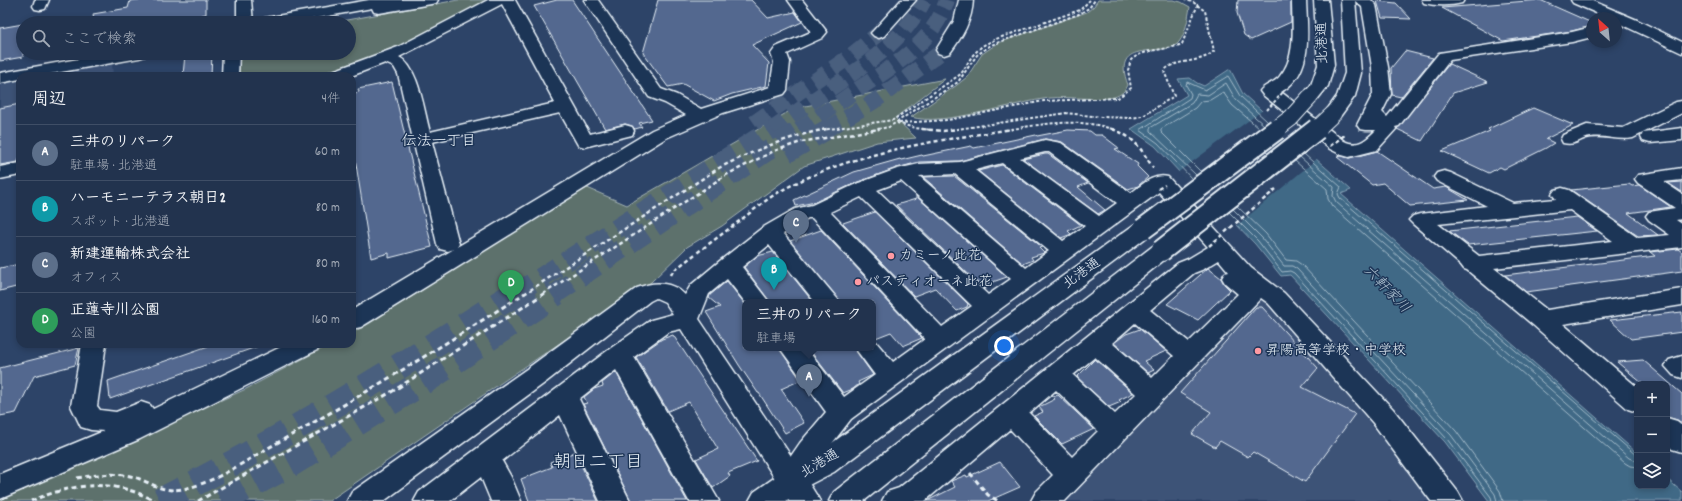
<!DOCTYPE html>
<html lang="ja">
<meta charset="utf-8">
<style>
body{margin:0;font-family:Dekko,"Klee One",sans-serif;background:#2a3b55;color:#f1f3f6}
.controls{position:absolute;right:12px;bottom:12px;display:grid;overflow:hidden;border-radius:8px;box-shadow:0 2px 6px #0003}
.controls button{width:36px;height:36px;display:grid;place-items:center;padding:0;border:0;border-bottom:1px solid #3f4e66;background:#22334e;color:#f1f3f6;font:20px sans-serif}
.compass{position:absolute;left:1586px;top:12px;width:36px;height:36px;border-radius:50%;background:#22334e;box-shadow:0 2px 6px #0003;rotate:333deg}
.you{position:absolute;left:1004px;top:346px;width:14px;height:14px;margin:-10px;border:3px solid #fff;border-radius:50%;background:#1a73e8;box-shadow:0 0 0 6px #1a73e833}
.badge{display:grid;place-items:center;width:26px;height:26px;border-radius:50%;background:#e797bd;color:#fff;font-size:13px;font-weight:700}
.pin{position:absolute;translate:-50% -33px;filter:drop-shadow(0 1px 2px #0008)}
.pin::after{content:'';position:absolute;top:21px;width:14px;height:12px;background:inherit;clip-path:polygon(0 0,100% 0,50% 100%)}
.popup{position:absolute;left:742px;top:299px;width:134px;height:52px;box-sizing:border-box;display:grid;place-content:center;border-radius:8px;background:#22334e;filter:drop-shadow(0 1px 3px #0005);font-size:13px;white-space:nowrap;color:#a2aab6}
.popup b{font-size:15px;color:#f1f3f6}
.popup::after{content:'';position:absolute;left:50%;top:100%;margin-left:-8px;border:8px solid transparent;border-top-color:#22334e}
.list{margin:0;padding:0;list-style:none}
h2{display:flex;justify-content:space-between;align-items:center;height:52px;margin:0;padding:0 16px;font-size:17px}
h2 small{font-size:13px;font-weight:400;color:#a2aab6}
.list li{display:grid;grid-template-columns:26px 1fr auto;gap:12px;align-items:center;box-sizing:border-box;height:56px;padding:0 16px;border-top:1px solid #3f4e66}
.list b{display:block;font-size:15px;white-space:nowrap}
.list p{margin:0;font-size:13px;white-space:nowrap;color:#a2aab6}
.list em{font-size:13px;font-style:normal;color:#a2aab6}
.icon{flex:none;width:22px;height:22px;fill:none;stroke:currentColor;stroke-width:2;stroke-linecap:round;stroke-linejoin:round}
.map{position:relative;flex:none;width:1682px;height:501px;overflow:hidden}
.search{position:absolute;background:#22334e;box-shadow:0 2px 6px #0003;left:16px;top:16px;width:340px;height:44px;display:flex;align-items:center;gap:10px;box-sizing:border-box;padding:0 14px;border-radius:22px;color:#a2aab6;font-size:15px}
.panel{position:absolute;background:#22334e;box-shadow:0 2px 6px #0003;left:16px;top:72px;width:340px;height:276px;border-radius:12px}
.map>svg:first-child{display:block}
</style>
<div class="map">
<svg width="1682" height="501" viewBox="0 0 1682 501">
<rect width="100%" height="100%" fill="#2d4468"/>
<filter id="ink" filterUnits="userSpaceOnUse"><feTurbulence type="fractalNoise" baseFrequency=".025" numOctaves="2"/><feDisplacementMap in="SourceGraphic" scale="8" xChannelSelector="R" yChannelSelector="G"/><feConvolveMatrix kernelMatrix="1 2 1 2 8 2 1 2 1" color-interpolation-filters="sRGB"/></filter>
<g filter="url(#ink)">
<g fill="#3c5277">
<path d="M112,63L113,76H44Z"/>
<path d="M20,80V167L0,171V84Z"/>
<path d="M1261,294L1357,407L1432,501H1065Z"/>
</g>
<g fill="#5d716c" stroke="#a2b1b2">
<path d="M458,0H493L398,51L329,76H239V53H349V23H330Z"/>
<path d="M1098,0H1173L1181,2L1190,7C1188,18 1186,33 1179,42C1166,59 1109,36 1128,85C1125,91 1121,95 1114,97C1100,101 1068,96 1050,98C1015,102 942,127 911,117L957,85L967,77L982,54L998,43L1087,12L1094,6Z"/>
<path d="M945,79L895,118L916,138L877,142L804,166L722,226L687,247L651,282L517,372L329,501H0V498L49,478L246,389L331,344H352V333L370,323L585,187L627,205L795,108Z"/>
</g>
<path fill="#3f6986" stroke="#839fb4" d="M1230,69L1243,94L1351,190L1341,194L1637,453V486H1667V479L1682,492V501H1489L1445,442L1290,275L1281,276L1255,244L1236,224L1182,175L1155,146L1131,129L1187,95L1178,79L1190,78L1197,83L1204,86Z"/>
<path fill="#2d4468" d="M1263,110L1318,158L1235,227L1177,173Z"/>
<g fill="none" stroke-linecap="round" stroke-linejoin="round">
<g stroke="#a4bbca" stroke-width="1">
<path d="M1304,154L1341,187L1338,194L1340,198L1637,456"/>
<path d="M1300,157L1334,187L1333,196L1336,202L1629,458L1637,461"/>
<path d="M1295,161L1327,189L1328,199L1332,206L1625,463L1630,466L1637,467"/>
<path d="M1201,172L1161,132V129L1195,108L1201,101L1210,100L1223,92L1232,105L1259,128"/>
<path d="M1196,175L1150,131V128L1192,103L1197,94L1208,95L1226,83L1236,100L1264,125"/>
<path d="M1192,179L1158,143L1140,130L1190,98L1191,94L1186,85L1187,82L1205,90L1228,76L1240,96L1268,122"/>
<path d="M1237,206L1266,234L1286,260L1296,261L1302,265L1456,431L1500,491L1503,501"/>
<path d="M1233,209L1262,238L1284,266H1292L1297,269L1451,435L1495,494L1497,501"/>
<path d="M1229,212L1258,241L1282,272L1290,271L1294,273L1447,439L1491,497L1492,501"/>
</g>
</g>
<g fill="#53688f" stroke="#e8f1f8">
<path d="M137,0H206V14L201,15V23H94L93,14L128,8L130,1Z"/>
<path d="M557,0H572L652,120L639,123L642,127L635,129L632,126L625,124L605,129L534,6Z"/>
<path d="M658,0H751L768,18L795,12L802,22L752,45L769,63L766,86L732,94L714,101L683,84L668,87L643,53Z"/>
<path d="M1238,0H1291V22L1251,40L1244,35L1237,13Z"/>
<path d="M1540,0L1592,23V26L1572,31L1503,41L1442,8Z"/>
<path d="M1377,1L1396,3L1411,19L1382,18Z"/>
<path d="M23,24V57L0,61V28Z"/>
<path d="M1405,51L1433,58L1401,97L1392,95L1391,68Z"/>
<path d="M194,53H212L211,76H183L185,54Z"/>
<path d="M1449,64L1488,82L1453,93L1422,141L1397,129Z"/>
<path d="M392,82L432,247L389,258V253L371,258L352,139V94L359,92L358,89Z"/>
<path d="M20,104V156L18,162L0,165V108Z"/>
<path d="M1533,108L1573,125L1546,139L1554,143L1546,148L1504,169L1500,167L1489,173L1442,151L1490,131L1488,129Z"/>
<path d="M1068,130L1090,131L1095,135H1102L1119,148L1115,149L1138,164L1137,166L1148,177L1138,186L1128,189L1062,142L1045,139L960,161L919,162L897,168L855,183L815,202L796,206L794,200L854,172L900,159L901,160L922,155L923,156L971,146L974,148L1036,135L1037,136Z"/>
<path d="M1377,151L1433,189L1446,187L1468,200L1410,206L1383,183L1372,185L1337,157L1342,156L1349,158Z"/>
<path d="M1045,154H1048L1088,183L1078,187L1105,210L1098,214L1023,159Z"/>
<path d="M1002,165L1081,225L1068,231L1071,234L1069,235L1061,238L978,171Z"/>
<path d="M954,176L1042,247L1039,248L1044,253L1031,257L1033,260L1023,264L923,177Z"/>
<path d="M1682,182V192L1668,183Z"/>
<path d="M1629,184L1632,186L1639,185L1671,207L1628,213L1658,235L1638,236L1571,190Z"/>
<path d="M916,196L1007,277L984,285L987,288L984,289L896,205L916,199Z"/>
<path d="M875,212L968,304L967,307L957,311L935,288L914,296L843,223Z"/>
<path d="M1577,217L1597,231L1468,245L1449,231Z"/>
<path d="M821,230L922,338L903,346L891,332L873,339V302H841L790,241Z"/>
<path d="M1678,249L1682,252V271L1526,292L1505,275L1655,256L1650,252Z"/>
<path d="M773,252L813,302H770L744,267L757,256Z"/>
<path d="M20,264V286L0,291V268Z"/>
<path d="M1208,268L1221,278L1224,284L1230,290L1198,320L1167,304Z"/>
<path d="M727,281L745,304V348H753L754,350L759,348H779L801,380L781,389L804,423L785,433L759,393H758L739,365L706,312L720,307L709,298L710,295Z"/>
<path d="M1256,307H1262L1318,368L1302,387L1355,414L1305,482L1253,452L1248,457L1220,441L1215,447L1192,434L1211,412L1180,393Z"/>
<path d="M1682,312V332L1631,339L1610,320Z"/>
<path d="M1140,329L1166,351L1144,361L1154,370L1148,373L1114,343L1126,334Z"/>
<path d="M673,335L757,461L728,473L730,476L713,488L696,459L718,449L689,402L668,411L636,357L662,339Z"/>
<path d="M214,344H258L259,346L110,399L108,381Z"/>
<path d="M79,348L75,365L34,376L16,413L0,416V368Z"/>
<path d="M808,348H854L873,375L858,382L859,384L853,389L843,393Z"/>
<path d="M1095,359L1133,393L1119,400L1121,402L1109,407L1077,377Z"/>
<path d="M1643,360L1682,394V423L1677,420L1667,417V384H1643L1617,362Z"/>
<path d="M616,372L687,501H631L583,404L587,403L584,397L594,389L603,386L602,383Z"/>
<path d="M1058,395L1094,429L1062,444L1034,416L1043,412L1039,407L1055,399L1053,397Z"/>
<path d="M575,452L598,501H529L521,479L552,467L550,462Z"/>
<path d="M1000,462L1020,487L988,501H927L955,487L951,481L966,475L967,477Z"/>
</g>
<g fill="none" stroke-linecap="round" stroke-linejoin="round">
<g stroke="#495e7e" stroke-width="16" stroke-dasharray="16 8" stroke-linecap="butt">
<path d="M754,123L852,55L879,33"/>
<path d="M771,130C789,118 806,105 824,93C864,65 901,45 924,0"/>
<path d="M799,130C819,116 840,102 860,88C895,65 934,42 947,0"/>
<path d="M826,130L876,100L944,50"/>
</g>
<g stroke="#495e7e" stroke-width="20" stroke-dasharray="20 10" stroke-linecap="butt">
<path d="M787,153L828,129"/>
<path d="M515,294L772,129"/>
<path d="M555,294L800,129"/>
</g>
<g stroke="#495e7e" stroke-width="26" stroke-dasharray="26 13" stroke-linecap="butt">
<path d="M160,501C283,439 400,367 516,293"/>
<path d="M221,501L291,464L431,377L556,293"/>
</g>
<g stroke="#e8f1f8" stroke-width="3">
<g id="minor">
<path d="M35,0H49L45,9L40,10L35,9L33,6Z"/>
<path d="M237,0H251L253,23H237Z"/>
<path d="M369,0H438L436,3L431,4L379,13L374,12L372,8L290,23H257L260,20L265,18Z"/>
<path d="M488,0H515L590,134L625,125L632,127L634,131L632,135L592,145L585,147L578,145L560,113L432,142L459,244L457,247L652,130L686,115L665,103L649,97L584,0H598L661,89L677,95L701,109L770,87L774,62L771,54L776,47L811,32L788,0H802L827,32L822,38L787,54L790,62L787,90L784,94L723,113L666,138L361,327L352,329V310L454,249L448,251L440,249L437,244L398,74L394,67L385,63L351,76H328L330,72L398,47ZM502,4L555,103L430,132C424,112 419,67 399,57Z"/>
<path d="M1292,0H1306C1307,32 1314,73 1281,92L1344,141C1358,148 1366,140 1376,130H1366L1360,129L1357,125L1373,94L1372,67L1362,7L1354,0H1371L1376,5L1388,67L1391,94L1382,112L1387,117L1439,53L1572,32L1592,27V37L1572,42L1450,60L1399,126L1395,127L1396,129L1377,150L1349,157L1342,155L1330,149L1263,95L1260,91C1265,84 1275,83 1280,76C1297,56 1292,24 1292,0Z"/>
<path d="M1422,0H1464L1462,3C1451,6 1435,6 1424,3Z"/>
<path d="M1571,0H1590L1637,20L1682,42V53L1616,22V18H1608L1573,3Z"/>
<path d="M112,53H147L145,56L139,58L39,76H20V79L0,83V73Z"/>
<path d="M223,53H239L238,76H222Z"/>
<path d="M1682,101V113L1633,138C1619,141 1605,135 1591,137C1580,138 1577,146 1563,143L1561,139L1563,135L1587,125L1623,128L1676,102Z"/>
<path d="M1682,128V140L1650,143L1643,141L1641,137L1643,133Z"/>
<path d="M1045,140L1061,143L1131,193C1142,185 1153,173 1168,177L1251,268L1284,293L1393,409L1458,492L1463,501H1431L1373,423L1295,334L1268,303L1261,298L1065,501H1031L1036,492L1053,475L1010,429L925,501H882L887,492L899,488L1178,263L1188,259L1208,247L1159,192L851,419L820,459L807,480L820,501H789L681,329L668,332L634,357L719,501H689L616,370L579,399L630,501H600L560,415L502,461L511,477L521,501H491L481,477L450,501H414L419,492L611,348L651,320L673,314L665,302L656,298L650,301L546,382L384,501H347L352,492L528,368L637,288C654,281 672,281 685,295L691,285L721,260L762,228L795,209L812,205L856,184L897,169L919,164L960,162ZM1045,152H1049L1117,203L1099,216L1020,158ZM1002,163L1085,226L1063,241L975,170ZM955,174L1049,251L1026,268L919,176ZM901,181L1011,279L988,295L877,190ZM861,197L972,306L942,327L830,212ZM808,218H812L925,339L893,362L876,342L873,341V348H855L875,375L844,397L806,348H780L826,412L800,443L791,456L699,319L709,294L727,279L745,302H769L742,267L769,245L815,302H840L783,234ZM1219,260L1229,272L1225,273L1222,278L1225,283L1238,294L1189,342L1150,310L1194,273L1204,269ZM1135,323L1174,356L1152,378L1112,343ZM1095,357L1136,394L1115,414L1073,375ZM1056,390L1098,431L1072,457L1029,413Z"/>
<path d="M20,163V175L0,179V167Z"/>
<path d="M1682,168V180L1664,182L1682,194V219L1676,220L1682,224V247L1494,268L1547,310L1682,289V305L1563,324L1637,387V412L1628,409L1533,325L1467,270L1464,269L1461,265L1413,224L1409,220L1413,216L1420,214L1487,206L1437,181L1434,177L1437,173L1444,171L1451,173L1513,203L1556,199L1552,194L1555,190L1562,188L1569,190L1638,238L1670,235L1649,220L1646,216L1649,212L1675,208L1638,183L1635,179L1638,175ZM1570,210L1613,241L1479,256L1438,224Z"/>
<path d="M82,344H106L97,406L100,410L116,412L141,402L150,405L153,409L287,344H320L317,350L140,439L0,499V474L104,431L91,430L81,427L71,406Z"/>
<path d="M1682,356V378L1673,375L1665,366L1669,360Z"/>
<path d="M1667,418L1677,421L1682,425V452L1672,449L1667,444Z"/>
</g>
</g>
<g stroke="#e8f1f8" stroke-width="3">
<g id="major">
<path d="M1314,0H1328L1334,65L1328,86L1316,101L1310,102L1304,101L1301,97L1311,85L1318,65Z"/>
<path d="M1341,0H1355L1361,73L1355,96L1339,118L1333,119L1327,118L1324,114L1337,96L1345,73Z"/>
<path d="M1143,223L1151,224L1154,229L1151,234L834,472L801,489L786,501H749L754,492L781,473L814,456L1135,224Z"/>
<path d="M1161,244L1169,246L1172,251L1169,256L864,501H829L834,492L844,484L1153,246Z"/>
</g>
</g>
<g stroke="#e8f1f8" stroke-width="3">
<g id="highway">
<path d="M901,0H916L884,36L879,38L874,36L871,33L874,30Z"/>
<path d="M959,0H973C972,21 962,37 950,53L944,55L938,53L936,50L954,21Z"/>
</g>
</g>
<g stroke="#e8f1f8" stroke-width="2" stroke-dasharray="3 2" stroke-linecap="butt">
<path d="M897,123L915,128L932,130"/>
<path d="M899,123L948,120L1044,101L1118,98L1131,88L1128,70L1131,60C1145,48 1165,51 1182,44L1198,4"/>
<path d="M822,130L893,120L961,74L972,56L982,46L996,39L1080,10L1090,0"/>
<path d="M873,130L889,127L958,82L977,55L991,45L1079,14L1089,8L1095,0"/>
<path d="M951,130L1066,113L1101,117L1131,118L1143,116L1174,96L1164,71C1174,58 1200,65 1214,51L1205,11L1193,2L1185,0"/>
<path d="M1006,130C1043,124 1079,117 1115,130"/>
</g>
<g stroke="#e8f1f8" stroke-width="2.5" stroke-dasharray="4 3" stroke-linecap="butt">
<path d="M922,129L943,131L958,129"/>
<path d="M1112,129C1135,137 1141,149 1153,168"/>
<path d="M671,275L673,271C695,254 717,238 738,222C754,210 770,196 788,187C857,151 936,141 1012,129"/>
<path d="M524,294L719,168C753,151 789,136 827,129"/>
<path d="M543,294L726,175L774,151L801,142L879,129"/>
</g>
<g stroke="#e8f1f8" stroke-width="3" stroke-dasharray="5 3.5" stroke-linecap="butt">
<path d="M970,473L988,495L998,501"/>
<path d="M77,478C95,475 116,472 134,477C153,483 161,493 183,489C215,483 248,459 277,443C362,396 444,345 525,293"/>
<path d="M31,501C74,483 113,478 155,501"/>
<path d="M198,501L393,391L545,293"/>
</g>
<use href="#minor" fill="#1d3557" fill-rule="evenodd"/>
<use href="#major" fill="#1d3557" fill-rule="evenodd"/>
<use href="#highway" fill="#1d3557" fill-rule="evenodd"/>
<g stroke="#e8f1f8" stroke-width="18" stroke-linecap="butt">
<g id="major-bridge-far1">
<path d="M1275,130L1291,118L1310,97"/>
<path d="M1316,130L1333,114"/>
</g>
</g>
<g stroke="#e8f1f8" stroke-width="24" stroke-linecap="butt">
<g id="major-bridge">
<path d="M1143,229L1277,129"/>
<path d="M1161,251L1317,129"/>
</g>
</g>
<path stroke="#e8f1f8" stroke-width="2" stroke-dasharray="3 2" stroke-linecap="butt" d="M1267,110L1284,91"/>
<g stroke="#e8f1f8" stroke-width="2.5" stroke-dasharray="4 3" stroke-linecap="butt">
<path d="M1330,146L1346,134"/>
<path d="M1158,189L1165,185"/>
<path d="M1209,246L1276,189"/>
</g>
<use href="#major-bridge-far1" stroke="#1d3557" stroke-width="16"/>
<use href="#major-bridge" stroke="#1d3557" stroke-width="20"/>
</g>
</g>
<g fill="#ff9aa2" stroke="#1d3557" stroke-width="1.5">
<circle cx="891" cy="256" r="4"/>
<circle cx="858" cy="282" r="4"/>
<circle cx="1258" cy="351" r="4"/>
</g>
<g text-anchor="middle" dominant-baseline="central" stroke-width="3" stroke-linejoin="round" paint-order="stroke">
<g font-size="14" fill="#e8f1f8" stroke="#1d3557">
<text transform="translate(1323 43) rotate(-92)">北港通</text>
<text transform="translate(1082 274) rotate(-36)">北港通</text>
<text transform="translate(820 464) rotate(-31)">北港通</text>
</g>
<g font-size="14" fill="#e8f1f8" stroke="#1d3557" text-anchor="start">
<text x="899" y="256">カミーノ此花</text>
<text x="866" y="282">パスティオーネ此花</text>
<text x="1266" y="351">昇陽高等学校・中学校</text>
</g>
<g font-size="15" fill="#e8f1f8" stroke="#1d3557">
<text x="439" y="142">伝法一丁目</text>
</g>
<g font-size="15" font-style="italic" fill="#adc1d0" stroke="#1d3557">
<text transform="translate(1386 290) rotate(46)">六軒家川</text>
</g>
<g font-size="18" fill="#e8f1f8" stroke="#1d3557">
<text x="598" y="463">朝日二丁目</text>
</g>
</g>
</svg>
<div class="controls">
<button>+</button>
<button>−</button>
<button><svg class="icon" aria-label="layers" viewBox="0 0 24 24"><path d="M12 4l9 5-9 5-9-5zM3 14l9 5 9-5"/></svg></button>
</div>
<svg class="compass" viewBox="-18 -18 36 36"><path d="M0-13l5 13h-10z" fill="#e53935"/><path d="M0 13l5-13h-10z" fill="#a2aab6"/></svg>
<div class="you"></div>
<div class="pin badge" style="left:809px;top:397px;background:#5c6f8a">A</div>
<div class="popup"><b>三井のリパーク</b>駐車場</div>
<div class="pin badge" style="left:774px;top:290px;background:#0f9aa8">B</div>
<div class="pin badge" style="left:796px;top:243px;background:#5c6f8a">C</div>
<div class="pin badge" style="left:511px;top:303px;background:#2e9e5b">D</div>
<div class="search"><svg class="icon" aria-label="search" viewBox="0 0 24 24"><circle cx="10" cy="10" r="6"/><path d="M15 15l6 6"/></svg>ここで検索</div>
<section class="panel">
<h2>周辺<small>4件</small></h2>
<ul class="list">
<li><span class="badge" style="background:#5c6f8a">A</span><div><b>三井のリパーク</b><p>駐車場 · 北港通</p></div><em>60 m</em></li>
<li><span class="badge" style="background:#0f9aa8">B</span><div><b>ハーモニーテラス朝日2</b><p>スポット · 北港通</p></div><em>80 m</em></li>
<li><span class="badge" style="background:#5c6f8a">C</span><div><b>新建運輸株式会社</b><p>オフィス</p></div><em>80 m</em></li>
<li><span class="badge" style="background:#2e9e5b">D</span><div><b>正蓮寺川公園</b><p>公園</p></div><em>160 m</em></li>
</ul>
</section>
</div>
